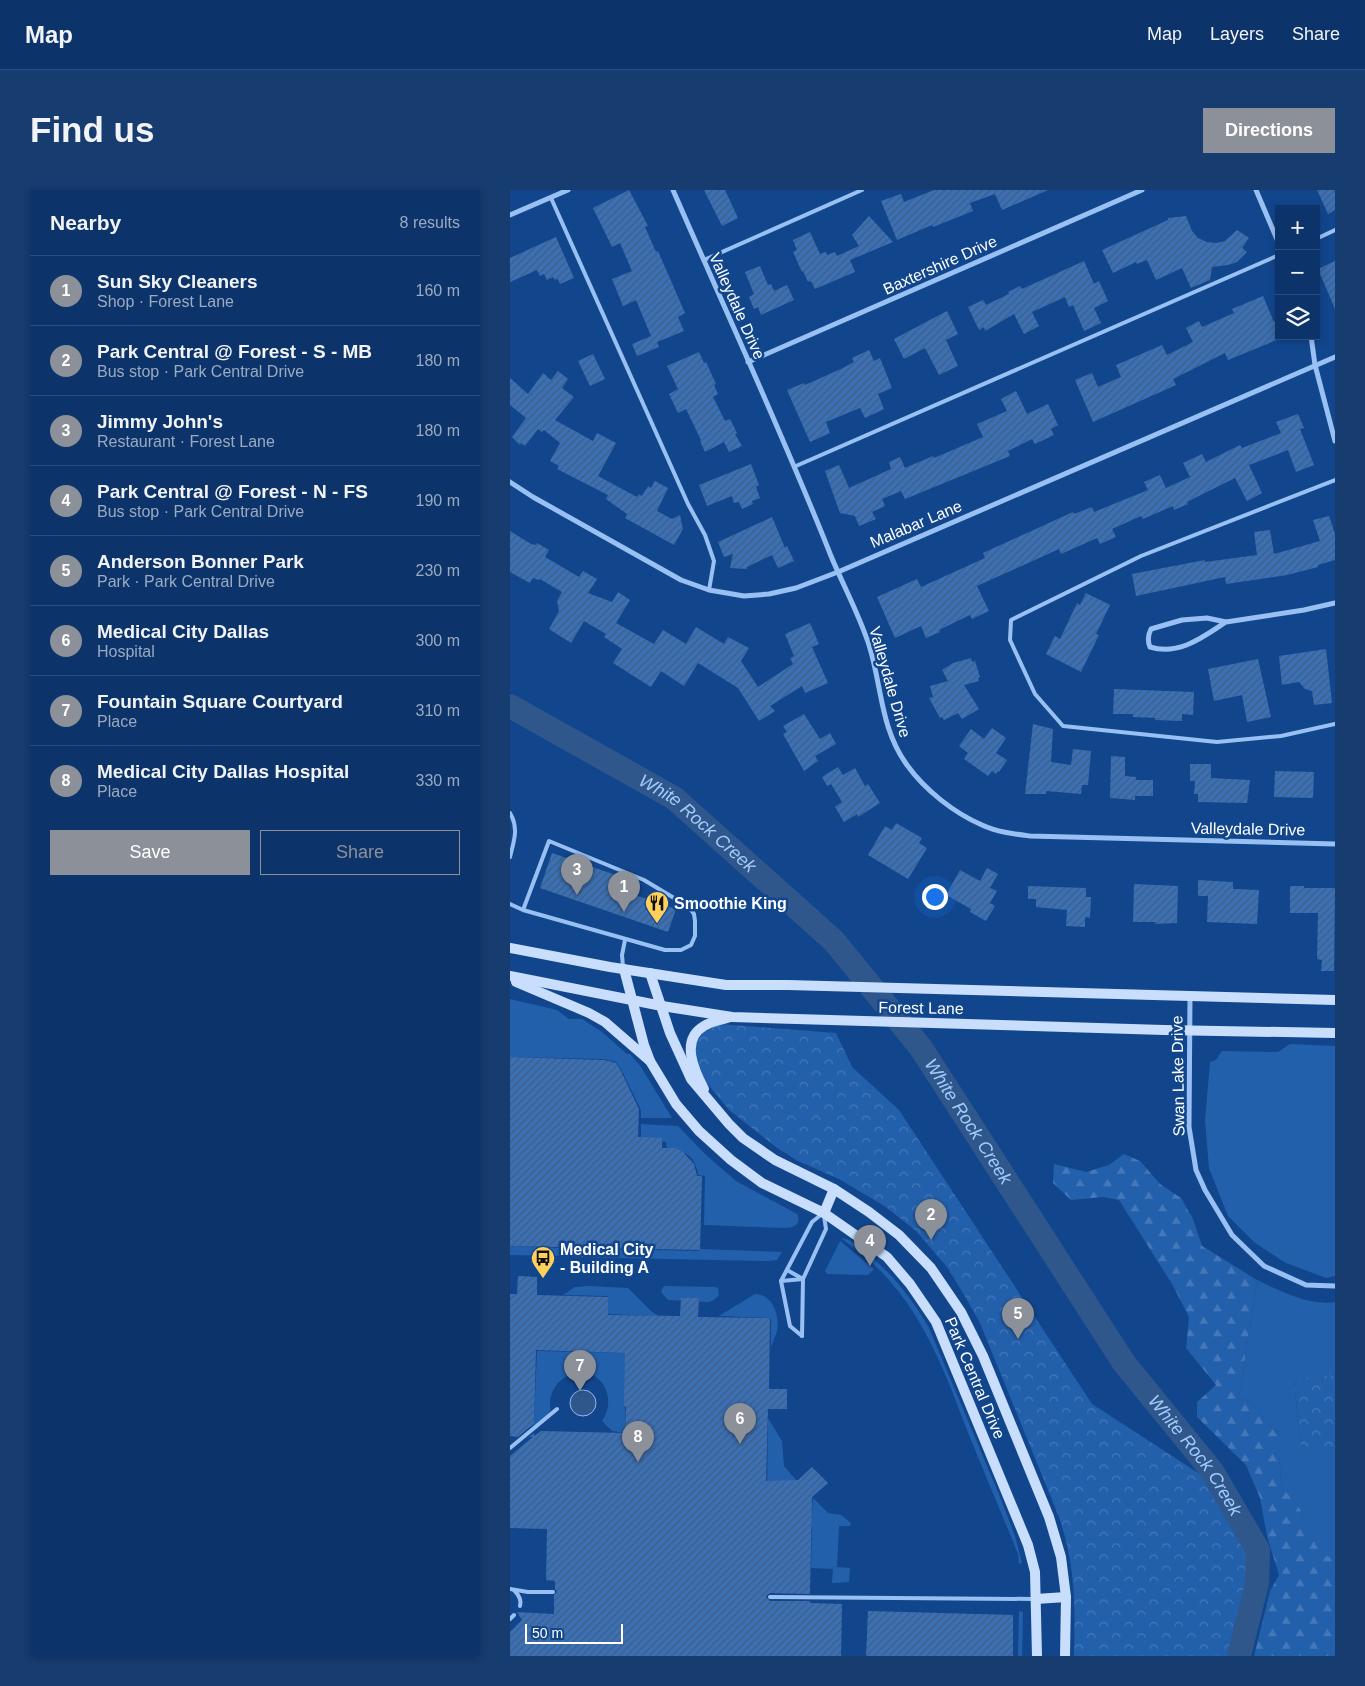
<!DOCTYPE html>
<meta charset="utf-8">
<style>
body{margin:0;font-family:Arial,sans-serif;background:#163c70;color:#f1f3f6}
.controls{position:absolute;right:15px;top:15px;display:grid;overflow:hidden;border-radius:0px;box-shadow:0 2px 8px #0003}
.controls button{width:45px;height:45px;display:grid;place-items:center;padding:0;border:0;border-bottom:1px solid #2d4f7e;background:#0d346a;color:#f1f3f6;font:25px sans-serif}
.scale{position:absolute;left:15px;bottom:12px;width:98px;box-sizing:border-box;padding-left:5px;border:2px solid #fff;border-top:0;font-size:14px;line-height:18px;white-space:nowrap;color:#fff;-webkit-text-stroke:4px #11468d;paint-order:stroke}
.you{position:absolute;left:424px;top:706px;width:18px;height:18px;margin:-12px;border:4px solid #fff;border-radius:50%;background:#1a73e8;box-shadow:0 0 0 8px #1a73e833}
.badge{display:grid;place-items:center;width:32px;height:32px;border-radius:50%;background:#8c9099;color:#fff;font-size:16px;font-weight:700}
.pin{position:absolute;translate:-50% -41px;filter:drop-shadow(0 1px 2px #0008)}
.pin::after{content:'';position:absolute;top:26px;width:18px;height:15px;background:inherit;clip-path:polygon(0 0,100% 0,50% 100%)}
.list{margin:0;padding:0;list-style:none}
h2{display:flex;justify-content:space-between;align-items:center;height:65px;margin:0;padding:0 20px;font-size:21px}
h2 small{font-size:16px;font-weight:400;color:#9aaac1}
.list li{display:grid;grid-template-columns:32px 1fr auto;gap:15px;align-items:center;box-sizing:border-box;height:70px;padding:0 20px;border-top:1px solid #2d4f7e}
.list b{display:block;font-size:19px;white-space:nowrap}
.list p{margin:0;font-size:16px;white-space:nowrap;color:#9aaac1}
.list em{font-size:16px;font-style:normal;color:#9aaac1}
.actions{display:flex;gap:10px;padding:15px 20px}
.actions a{flex:1;padding:11px 0;border:1px solid #8c9099;border-radius:0px;text-align:center;font-size:18px;color:#8c9099}
.actions .main{background:#8c9099;color:#fff}
.icon{flex:none;width:28px;height:28px;fill:none;stroke:currentColor;stroke-width:2;stroke-linecap:round;stroke-linejoin:round}
.map{position:relative;flex:none;width:825px;height:1466px;overflow:hidden;border-radius:0px}
header{display:flex;align-items:center;gap:30px;box-sizing:border-box;height:70px;padding:0 25px;background:#0d346a;border-bottom:1px solid #2d4f7e}
header strong{font-size:24px}
nav{display:flex;gap:28px;margin-inline-start:auto;font-size:18px}
.intro{display:flex;align-items:center;justify-content:space-between;box-sizing:border-box;height:120px;padding:0 30px}
h1{margin:0;font-size:35px}
.button{padding:12px 22px;border-radius:0px;background:#8c9099;color:#fff;font-size:18px;font-weight:700}
main{display:flex;gap:30px;padding:0 30px}
aside{flex:1;background:#0d346a;border-radius:0px;box-shadow:0 2px 8px #0003}
.map>svg:first-child{display:block}
</style>
<header>
<strong>Map</strong>
<nav><a>Map</a><a>Layers</a><a>Share</a></nav>
</header>
<div class="intro"><h1>Find us</h1><a class="button">Directions</a></div>
<main>
<aside>
<h2>Nearby<small>8 results</small></h2>
<ul class="list">
<li><span class="badge">1</span><div><b>Sun Sky Cleaners</b><p>Shop · Forest Lane</p></div><em>160 m</em></li>
<li><span class="badge">2</span><div><b>Park Central @ Forest - S - MB</b><p>Bus stop · Park Central Drive</p></div><em>180 m</em></li>
<li><span class="badge">3</span><div><b>Jimmy John's</b><p>Restaurant · Forest Lane</p></div><em>180 m</em></li>
<li><span class="badge">4</span><div><b>Park Central @ Forest - N - FS</b><p>Bus stop · Park Central Drive</p></div><em>190 m</em></li>
<li><span class="badge">5</span><div><b>Anderson Bonner Park</b><p>Park · Park Central Drive</p></div><em>230 m</em></li>
<li><span class="badge">6</span><div><b>Medical City Dallas</b><p>Hospital</p></div><em>300 m</em></li>
<li><span class="badge">7</span><div><b>Fountain Square Courtyard</b><p>Place</p></div><em>310 m</em></li>
<li><span class="badge">8</span><div><b>Medical City Dallas Hospital</b><p>Place</p></div><em>330 m</em></li>
</ul>
<div class="actions"><a class="main">Save</a><a>Share</a></div>
</aside>
<div class="map">
<svg width="825" height="1466" viewBox="0 0 825 1466">
<defs>
<pattern id="forest-firs" width="22" height="20" patternUnits="userSpaceOnUse" patternTransform="scale(1.25)"><rect width="22" height="20" fill="#2360ac"/><path d="M5 1l3.5 6h-7zM16 11l3.5 6h-7z" fill="#4478b8"/></pattern>
<pattern id="park-crowns" width="20" height="18" patternUnits="userSpaceOnUse" patternTransform="scale(1.25)"><rect width="20" height="18" fill="#2360ac"/><path d="M2 6a3 3 0 1 1 6 0M12 15a3 3 0 1 1 6 0" fill="none" stroke="#4478b8"/></pattern>
<pattern id="building-hatch" width="6" height="6" patternUnits="userSpaceOnUse" patternTransform="scale(1.25)"><rect width="6" height="6" fill="#3a70b6"/><path d="M-1 1l2-2M0 6l6-6M5 7l2-2" fill="none" stroke="#445c7c"/></pattern>
</defs>
<rect width="100%" height="100%" fill="#11468d"/>
<g fill="#2360ac">
<path d="M0,809L47,820L59,829H72L92,842L117,864H120L131,877L162,928H131V920L111,879L106,872L93,869L0,867Z"/>
<path d="M780,854L825,856V1086L816,1088L776,1073L745,1053L718,1026L699,978L695,931L700,872L706,870L712,861L768,862Z"/>
<path d="M131,934L168,936L195,964L226,991L287,1024C292,1034 284,1038 275,1038L194,1035L195,986L188,985C186,966 174,960 157,959L156,952L131,951Z"/>
<path d="M331,1048C339,1048 344,1054 351,1059C380,1080 401,1107 419,1138L490,1307L505,1346L512,1373L509,1374L508,1364C492,1324 475,1285 459,1245C439,1193 420,1139 384,1096C369,1077 350,1062 331,1048Z"/>
<path d="M330,1051L364,1079L358,1085L317,1084L315,1081Z"/>
<path d="M0,1056L50,1058L54,1066L0,1065Z"/>
<path d="M55,1058L189,1061L190,1059L272,1062L267,1070L258,1071L59,1067Z"/>
<path d="M747,1090C770,1101 799,1116 825,1112V1185L784,1190L791,1260L825,1257V1368L811,1366L792,1322L783,1309L773,1300L770,1291L771,1281L769,1270L772,1257L769,1244L755,1231L747,1217L729,1206Z"/>
<path d="M78,1096L118,1098L141,1121L148,1126L98,1124V1106L53,1105L65,1097Z"/>
<path d="M156,1096L205,1097L208,1098L209,1105L204,1110L199,1112L158,1110L151,1102L153,1097Z"/>
<path d="M245,1104C263,1104 270,1126 267,1141C265,1147 263,1152 261,1157V1128L209,1126Z"/>
<path d="M27,1161L115,1163V1243L102,1241L92,1231C108,1210 92,1176 64,1184C50,1187 40,1199 40,1215C40,1217 41,1220 40,1222C38,1226 19,1239 15,1239C11,1240 5,1239 0,1239L24,1232Z"/>
<path d="M258,1228L272,1251L274,1276L287,1291L257,1302Z"/>
<path d="M303,1308L318,1323L331,1325L341,1333L340,1336H329L327,1377L340,1378L339,1392L322,1393L323,1379L301,1378L302,1336L290,1335L302,1323Z"/>
<path d="M509,1421L513,1422L512,1466H508Z"/>
</g>
<path fill="url(#forest-firs)" d="M614,964L630,971L650,994L671,1008L683,1029L692,1056L747,1090L729,1206L747,1217L755,1231L769,1244L773,1257L769,1270L771,1281L770,1291L773,1299L783,1309L792,1322L811,1365L825,1368V1466H744L760,1401L769,1385L757,1346L750,1308L736,1275L687,1227V1212L706,1195L676,1158L679,1127L662,1094L609,1010L593,1007L561,1010L543,993L544,974L576,982L599,975Z"/>
<g fill="url(#park-crowns)">
<path d="M210,834L326,843L342,877L389,920L582,1214L699,1290L745,1361L743,1396L726,1466H564C565,1414 566,1378 549,1327L470,1133L453,1103L437,1077L406,1041L376,1017L329,989L288,971L266,957L219,920L193,888L184,868L186,852L192,844L201,837Z"/>
<path d="M825,1185V1257L791,1261L784,1189Z"/>
</g>
<circle fill="#2f578c" stroke="#8bbbf5" cx="73" cy="1213" r="13"/>
<g fill="none" stroke-linecap="round" stroke-linejoin="round">
<path stroke="#2f578c" stroke-width="24" id="s1" d="M0,516L164,608L324,751L411,858L614,1173L702,1281L748,1360L747,1393L729,1466"/>
</g>
<g fill="url(#building-hatch)">
<path d="M119,0L138,36L135,37L146,62L148,61L175,123L168,127L174,141L147,152L149,157L127,166L122,154L141,146L126,110L113,116L102,89L122,81L110,53L102,57L83,18Z"/>
<path d="M194,0H215L228,28L212,36Z"/>
<path d="M424,0H538L492,20L485,4L460,13L463,21L423,37L422,35L387,50L371,11L391,4L394,12Z"/>
<path d="M807,0H825V20L818,24Z"/>
<path d="M359,26L383,52L340,70L345,82L305,99L301,91L298,92L293,81L292,82L283,62L287,60L283,50L300,42L310,64L316,62L317,65L325,62L327,66L349,56L342,45Z"/>
<path d="M676,26L682,41L688,48L697,52L706,53L715,51L727,40L739,48L732,58L737,62L727,72L718,75L702,77L700,90L681,98L672,78L646,90L637,70L627,74L626,72L603,83L592,60L658,30V28Z"/>
<path d="M46,47L64,88L50,94L48,89L45,90L43,87L37,90L34,84L30,86L27,80L0,92V68Z"/>
<path d="M574,71L584,94L589,91L598,111L584,118L591,133L574,141L563,115L559,117L555,107L522,122L529,136L514,144L504,124L475,141L474,137L469,140L458,117L473,110L476,115L499,104L498,102L510,96L512,99Z"/>
<path d="M825,71V119L808,79Z"/>
<path d="M250,76L258,95L261,94L264,101L277,95L284,110L251,125L248,117L244,119L239,107L244,104L235,82Z"/>
<path d="M753,106L764,132L769,130V149L718,170L715,163L663,189L666,195L583,232L565,190L582,183L588,197L611,187L606,175L652,155L657,165L683,152L676,138L689,131L692,137L724,123L722,119Z"/>
<path d="M437,121L448,144L436,150L448,176L429,185L415,158L394,169L384,149Z"/>
<path d="M359,160L364,171L370,168L382,198L368,204L374,219L355,228L350,218L316,232L320,243L300,252L277,200L294,193L295,195L333,178L344,172L342,168Z"/>
<path d="M189,162L194,173L196,172L206,194L204,195L208,204L203,207L215,231L220,229L227,243L225,244L232,256L219,262L214,252L195,262L190,251L191,250L176,219L168,223L159,204L168,199L157,176Z"/>
<path d="M83,164L95,189L80,196L68,171Z"/>
<path d="M48,181L58,189L52,198L64,207L45,230L83,251L87,243L106,253L88,286L127,307L129,304L132,306L138,296L141,298L145,291L158,298L147,321L162,329L170,325L173,339L164,355L115,328L117,324L96,309L98,305L47,279L49,276L40,271L50,253L34,240L32,242L28,239L15,256L11,253L10,255L2,247L16,228L0,215V188L18,204L33,183L41,190Z"/>
<path d="M506,201L517,224L538,214L548,235L541,239L544,245L525,254L522,249L498,261L500,266L395,309L391,301L372,309L375,316L362,322L366,329L349,336L345,326L330,323L315,281L329,275L339,298L381,279L379,272L390,267L395,278L423,266L424,268L473,247L467,234L497,221L491,209Z"/>
<path d="M788,224L794,238L790,239L804,275L786,282L778,260L739,275L752,303L737,311L725,288L677,312L678,314L664,320L663,316L633,329L631,326L602,339L606,347L590,354L587,348L551,364L549,359L467,396L479,421L462,429L460,425L429,440L430,442L416,448L411,436L385,448L367,407L407,389L411,397L475,368L473,363L563,322L564,324L582,317L584,322L638,300L634,292L650,285L656,298L680,287L673,273L692,264L696,272L730,255L732,258L771,243L766,232Z"/>
<path d="M241,274L249,295L246,297L250,308L242,311L243,314L232,319L229,312L224,313L222,306L197,316L189,295Z"/>
<path d="M819,326L825,344V370L808,375V377L777,385L716,394L715,387L626,406L622,384L695,370V372L747,365L744,342L760,340L764,364L810,351L803,330Z"/>
<path d="M262,327L275,358L277,356L284,371L268,378L262,365L237,377V379L220,378L223,364L214,367L208,352Z"/>
<path d="M0,341L21,354L26,355L27,353L39,360L35,367L69,387L73,381L87,389L78,403L102,412L108,402L120,410L106,433L144,454L153,440L176,454L186,437L214,454L218,447L239,458L231,471L248,497L283,474L280,468L284,466L275,444L300,433L309,454L302,457L318,493L295,503L292,496L260,516L265,521L249,531L228,498L188,473L174,496L151,481L141,497L103,473L112,459L94,447L96,444L74,431L61,453L39,439L49,421L47,411L52,402L30,389L29,390L23,388L20,393L0,382Z"/>
<path d="M576,403L600,415L586,444L589,445L571,482L536,464L545,446L550,449L567,413L570,415Z"/>
<path d="M816,459L822,513L804,515L802,501L795,499L789,492L772,495L769,466Z"/>
<path d="M461,468L462,472L465,471L470,487L468,488L469,491L454,495L469,519L452,529L448,523L434,530L432,527L430,528L419,508L423,507L420,496L438,491L432,480L443,473Z"/>
<path d="M748,469L761,527L737,532L732,505L704,511L698,479Z"/>
<path d="M604,499L684,502L683,525L672,524V531L645,530L646,528L623,527V524H603Z"/>
<path d="M294,524L310,549L320,543L326,554L305,566L308,571L294,581L273,544L277,542L273,536Z"/>
<path d="M523,534L543,539L541,572L561,575L563,559L581,561L578,595H572L571,604L536,601V604H515Z"/>
<path d="M482,538L496,548L486,563L497,570L489,582L488,581L486,584L482,581L478,586L454,569L458,563L449,556L461,539L474,549Z"/>
<path d="M601,566L615,567V586L626,587V590H643V606H625V610L600,608Z"/>
<path d="M680,574H701V588L740,590L737,613L688,612V604H684L685,591H680Z"/>
<path d="M328,577L333,585L345,578L355,596L358,594L370,613L348,627L347,624L334,632L325,617L332,612L321,594L317,596L312,587Z"/>
<path d="M765,581L804,582L803,608L764,607Z"/>
<path d="M386,633L412,648L409,653L417,658L398,689L358,665L375,636L382,640Z"/>
<path d="M42,663L120,690L116,702L166,719L158,742L30,698Z"/>
<path d="M477,678L488,684L480,698L487,701L480,713L485,716L476,731L460,722L461,719L436,705L450,680L470,691Z"/>
<path d="M688,690L723,692V699L749,700L747,734L697,732L698,706H688Z"/>
<path d="M624,694L668,696L667,733L645,734L646,732H623Z"/>
<path d="M518,696L576,698V707H581L580,728L575,727V737L556,736L557,720L526,717V709H518Z"/>
<path d="M780,696H794V698H825L824,781H811L812,770L807,769L808,723H780Z"/>
<path d="M0,867L94,870L106,873L110,879L129,919L128,947L152,948V958H166L173,962L184,974L187,986H192L190,1060L0,1056Z"/>
<path d="M8,1086L27,1087V1105L98,1107V1125L170,1126L171,1108H189L188,1127L260,1128L259,1199H277V1219H258L256,1291L288,1290L302,1277L318,1293L302,1307L300,1404L260,1403L257,1405L256,1407L260,1411H300V1413L332,1414L331,1466H0V1442L12,1430L7,1422L44,1424V1405L47,1402L45,1399V1391L36,1390L37,1339L0,1338V1266L23,1247H19L24,1243V1246L31,1241L115,1243L116,1216H114L115,1163L26,1160L24,1233L8,1247L0,1246V1104H7Z"/>
<path d="M358,1421L503,1425V1466H356Z"/>
</g>
<g fill="none" stroke-linecap="round" stroke-linejoin="round">
<g stroke="#99c0f2" stroke-width="4">
<path d="M41,8L178,314L195,345L204,371L199,400"/>
<path d="M806,49L825,40"/>
<path d="M194,70L352,0"/>
<path d="M286,276L769,65"/>
<path d="M825,290L631,366L501,430L500,450L525,504L553,536L707,552L771,546L825,534"/>
<path d="M0,623C9,638 4,651 0,667"/>
<path d="M0,714L13,720L155,760H171L181,755L185,746V731L184,724L179,717L134,690L39,651L13,720"/>
<path d="M113,777L112,765L115,750"/>
<path d="M277,1080L293,1089"/>
<path d="M271,1091L293,1089"/>
<path d="M292,1146L280,1136L271,1091L302,1032L312,1024"/>
<path d="M292,1146L293,1089L316,1039L314,1026"/>
<path d="M0,1258L47,1219"/>
<path d="M0,1399L18,1402H43"/>
<path d="M4,1400C8,1404 12,1409 10,1416"/>
<path d="M260,1407L524,1409"/>
<path d="M0,1429L4,1425"/>
</g>
<g stroke="#99c0f2" stroke-width="5">
<path d="M163,0C216,122 272,242 321,366C333,395 349,424 359,455C372,496 370,538 397,575C415,600 444,623 472,635C487,642 504,644 520,646L825,654"/>
<path d="M746,0L769,54"/>
<path d="M0,25L58,0"/>
<path d="M801,146L805,175L825,251"/>
<path d="M238,172L632,0"/>
<path d="M0,292L23,307L171,390L199,400L234,406L259,404L286,398L328,382L825,167"/>
<path d="M716,432C693,447 669,466 640,457C637,450 638,445 641,439L672,430L697,428L716,432L794,420L825,413"/>
<path d="M680,807L679,937L686,980L695,1000L722,1045L754,1076L796,1095L825,1096"/>
</g>
<g stroke="#c8defc" stroke-width="10">
<path d="M0,758L100,777L216,795H278L825,810"/>
<path d="M114,779L134,855L140,871L166,914L189,941L221,970L252,993L314,1023L377,1067L400,1094L426,1132L518,1355L525,1382L527,1466"/>
<path d="M140,783L160,843L181,889L219,934L233,948L265,970L324,999L359,1022L389,1045L421,1078L451,1122L473,1166L539,1327L551,1367L556,1407L555,1466"/>
<path d="M0,786L152,816L222,827L654,840L825,843"/>
<path d="M6,792L79,823L95,832L140,871"/>
<path d="M194,899C184,880 170,850 194,836C201,831 212,830 220,827"/>
<path d="M314,1023L324,999"/>
<path d="M526,1409L556,1407"/>
</g>
</g>
<defs>
<g id="restaurant-pin" transform="scale(1.25)"><path d="M0 17L-7.5 6A9.5 9.5 0 1 1 7.5 6Z" fill="#ffd15a" stroke="#11468d"/><path d="M-5-6h1v4h1v-4h1v4h1v-4h1v5L-1.5 .5V6h-2V.5L-5-1ZM5-6V6H3V1.5H1.5Q1.5-4 5-6Z" fill="#111"/></g>
<g id="bus-pin" transform="scale(1.25)"><path d="M0 17L-7.5 6A9.5 9.5 0 1 1 7.5 6Z" fill="#ffd15a" stroke="#11468d"/><path d="M-5-6H5V4H4V6H2V4H-2V6H-4V4H-5ZM-3.5-4V0h7V-4ZM-3.5 1.2v1.5H-2V1.2ZM2 1.2v1.5H3.5V1.2Z" fill="#111"/></g>
</defs>
<g fill-rule="evenodd">
<use href="#restaurant-pin" x="147" y="713"/>
<use href="#bus-pin" x="33" y="1068"/>
</g>
<g text-anchor="middle" dominant-baseline="central" stroke-width="5" stroke-linejoin="round" paint-order="stroke">
<g font-size="16" fill="#fff" stroke="#11468d">
<text transform="translate(430 75) rotate(-24)">Baxtershire Drive</text>
<text transform="translate(227 116) rotate(66)">Valleydale Drive</text>
<text transform="translate(406 334) rotate(-23)">Malabar Lane</text>
<text transform="translate(380 492) rotate(74)">Valleydale Drive</text>
<text transform="translate(738 639) rotate(1)">Valleydale Drive</text>
<text transform="translate(411 818) rotate(1)">Forest Lane</text>
<text transform="translate(668 886) rotate(-91)">Swan Lake Drive</text>
<text transform="translate(465 1188) rotate(67)">Park Central Drive</text>
</g>
<g font-size="16" font-weight="bold" fill="#fff" stroke="#11468d" text-anchor="start">
<text x="164" y="713">Smoothie King</text>
<text x="50" y="1059">Medical City<tspan x="50" dy="18">- Building A</tspan></text>
</g>
<g font-size="18" font-style="italic" fill="#a5cbf9" stroke="#11468d">
<text stroke="none"><textPath href="#s1" startOffset="222">White Rock Creek</textPath></text>
<text stroke="none"><textPath href="#s1" startOffset="628">White Rock Creek</textPath></text>
<text stroke="none"><textPath href="#s1" startOffset="1032">White Rock Creek</textPath></text>
</g>
</g>
</svg>
<div class="controls">
<button>+</button>
<button>−</button>
<button><svg class="icon" aria-label="layers" viewBox="0 0 24 24"><path d="M12 4l9 5-9 5-9-5zM3 14l9 5 9-5"/></svg></button>
</div>
<div class="scale">50 m</div>
<div class="you"></div>
<div class="pin badge" style="left:114px;top:722px">1</div>
<div class="pin badge" style="left:421px;top:1050px">2</div>
<div class="pin badge" style="left:67px;top:705px">3</div>
<div class="pin badge" style="left:360px;top:1076px">4</div>
<div class="pin badge" style="left:508px;top:1149px">5</div>
<div class="pin badge" style="left:230px;top:1254px">6</div>
<div class="pin badge" style="left:70px;top:1201px">7</div>
<div class="pin badge" style="left:128px;top:1272px">8</div>
</div>
</main>
